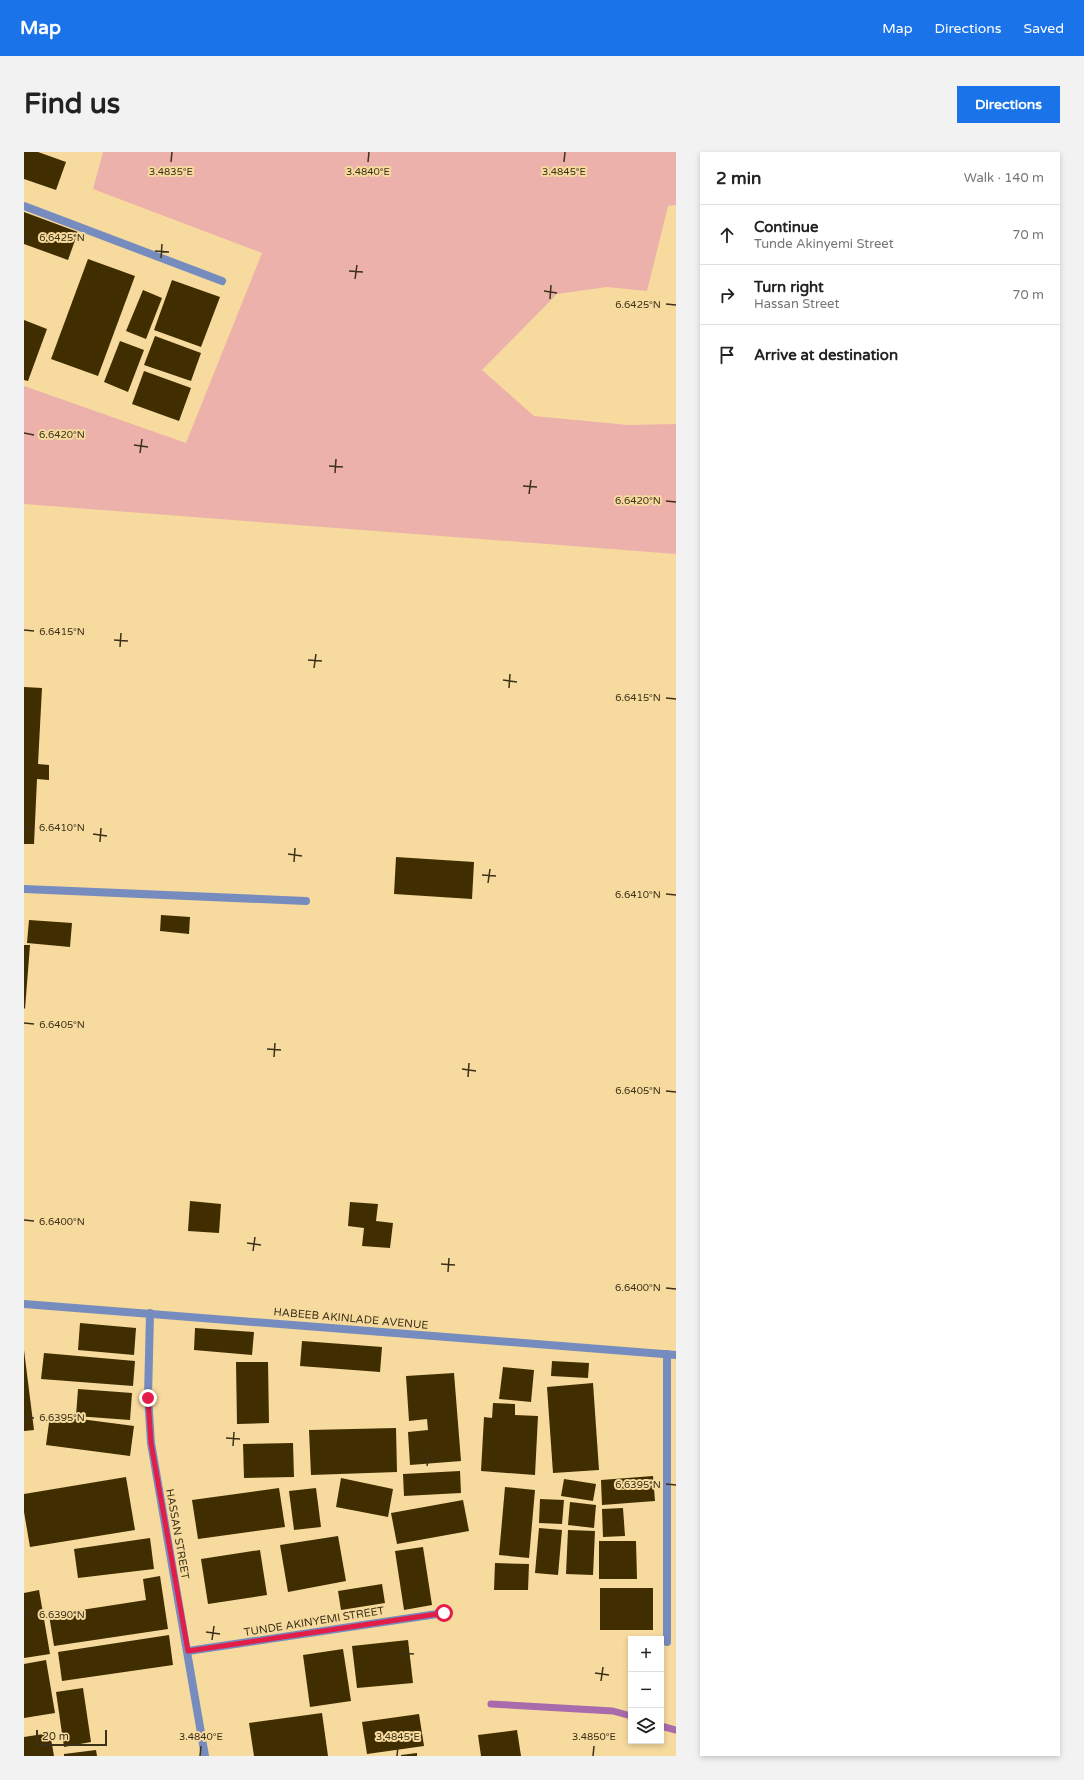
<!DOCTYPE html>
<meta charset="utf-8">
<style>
:root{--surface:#fff;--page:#f2f2f2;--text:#222;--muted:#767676;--line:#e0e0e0;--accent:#1a73e8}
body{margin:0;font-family:"Varela Round",sans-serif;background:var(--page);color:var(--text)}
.controls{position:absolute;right:12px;bottom:12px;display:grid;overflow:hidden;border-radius:0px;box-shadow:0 2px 6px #0003}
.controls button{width:36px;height:36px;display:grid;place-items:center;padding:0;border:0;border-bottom:1px solid var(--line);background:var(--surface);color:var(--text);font:20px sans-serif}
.scale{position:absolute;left:12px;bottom:10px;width:71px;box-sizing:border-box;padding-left:4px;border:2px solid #3b3018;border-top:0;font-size:11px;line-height:14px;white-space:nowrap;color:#3b3018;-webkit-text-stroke:3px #f6da9e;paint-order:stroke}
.stop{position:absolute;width:12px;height:12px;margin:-9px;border:3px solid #e11d48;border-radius:50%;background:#fff}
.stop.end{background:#e11d48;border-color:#fff;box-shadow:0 1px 4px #0008}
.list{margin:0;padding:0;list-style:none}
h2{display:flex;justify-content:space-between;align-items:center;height:52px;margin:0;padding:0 16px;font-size:17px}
h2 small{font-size:13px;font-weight:400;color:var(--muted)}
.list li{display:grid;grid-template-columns:26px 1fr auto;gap:12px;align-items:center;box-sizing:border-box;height:60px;padding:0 16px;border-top:1px solid var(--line)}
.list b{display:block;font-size:15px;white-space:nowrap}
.list p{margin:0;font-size:13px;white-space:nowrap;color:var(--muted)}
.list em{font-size:13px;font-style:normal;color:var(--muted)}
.icon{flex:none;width:22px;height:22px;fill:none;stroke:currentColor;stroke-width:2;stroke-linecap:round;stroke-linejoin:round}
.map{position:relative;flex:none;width:652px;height:1604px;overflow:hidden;border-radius:0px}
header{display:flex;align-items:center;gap:24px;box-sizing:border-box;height:56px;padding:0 20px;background:var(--accent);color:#fff}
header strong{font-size:19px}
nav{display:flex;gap:22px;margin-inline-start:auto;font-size:14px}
.intro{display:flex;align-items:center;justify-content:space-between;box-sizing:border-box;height:96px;padding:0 24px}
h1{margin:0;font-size:28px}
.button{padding:10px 18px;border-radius:0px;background:var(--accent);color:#fff;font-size:14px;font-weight:700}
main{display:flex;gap:24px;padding:0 24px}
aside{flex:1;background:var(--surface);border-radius:0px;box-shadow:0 2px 6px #0003}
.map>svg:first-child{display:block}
</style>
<header>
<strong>Map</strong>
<nav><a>Map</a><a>Directions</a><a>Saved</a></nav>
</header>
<div class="intro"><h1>Find us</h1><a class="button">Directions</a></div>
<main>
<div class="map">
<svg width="652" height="1604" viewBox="0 0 652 1604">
<rect width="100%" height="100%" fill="#f6da9e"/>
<path fill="#edb1ab" d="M79,0H652V53L644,54L623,139L583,135L533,142L458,218L510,264L604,273L652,272V402L0,352V234L162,291L238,101L69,37Z"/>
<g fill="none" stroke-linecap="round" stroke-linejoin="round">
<g stroke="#a86bab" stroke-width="7">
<path d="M467,1552L589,1559L607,1564"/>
<path d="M637,1574L652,1578"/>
</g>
</g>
<g fill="#402e00">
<path d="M0,0H14L42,10L32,38L0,27Z"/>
<path d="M0,60L54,80L44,108L0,92Z"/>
<path d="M64,107L111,124L74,224L27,207Z"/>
<path d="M148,128L196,145L177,195L130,178Z"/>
<path d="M119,138L138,146L122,187L102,179Z"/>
<path d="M0,168L23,177L4,229L0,228Z"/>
<path d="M131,184L177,201L167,229L120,213Z"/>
<path d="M96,189L120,198L104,240L80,230Z"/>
<path d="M120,219L167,236L155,269L108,252Z"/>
<path d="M0,535L18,536L14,612L25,613V628L13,627L10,692H0Z"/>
<path d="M372,705L450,710L448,747L370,742Z"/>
<path d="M137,763L166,765L165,782L136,779Z"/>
<path d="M5,768L48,771L46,795L3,791Z"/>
<path d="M0,793H6L1,857L0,856Z"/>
<path d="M166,1049L197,1052L195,1081L164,1079Z"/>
<path d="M326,1050L354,1052L352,1069L369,1071L366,1096L338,1094L340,1076L324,1074Z"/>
<path d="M56,1171L112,1176L110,1203L54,1198Z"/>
<path d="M171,1176L230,1180L228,1203L170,1198Z"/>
<path d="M278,1189L358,1195L356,1220L276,1214Z"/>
<path d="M0,1198L10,1278L0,1279Z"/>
<path d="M20,1201L111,1209L109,1234L17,1227Z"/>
<path d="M528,1209L565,1211L564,1226L527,1224Z"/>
<path d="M212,1210H244L245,1271L213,1272Z"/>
<path d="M479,1215L510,1218L507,1250L475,1247Z"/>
<path d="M430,1221L437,1309L386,1313L384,1280L404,1278L403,1267L385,1269L382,1224Z"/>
<path d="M569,1231L575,1318L529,1321L523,1235Z"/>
<path d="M54,1237L108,1241L106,1268L52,1264Z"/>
<path d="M469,1251L491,1252V1263L514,1264L511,1323L457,1319L460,1265L468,1266Z"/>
<path d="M26,1263L110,1274L106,1304L22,1293Z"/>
<path d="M372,1276L373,1320L287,1323L285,1278Z"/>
<path d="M269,1291L270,1325L220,1326L219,1292Z"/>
<path d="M436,1319L437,1341L380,1344L379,1322Z"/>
<path d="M629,1324L631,1349L578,1353L577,1328Z"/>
<path d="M102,1325L111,1378L6,1395L0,1360V1342Z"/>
<path d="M317,1326L369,1337L364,1365L312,1355Z"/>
<path d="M540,1327L572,1332L569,1349L537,1344Z"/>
<path d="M481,1335L511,1338L505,1406L475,1403Z"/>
<path d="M255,1336L261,1375L174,1387L168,1348Z"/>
<path d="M292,1336L297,1375L270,1378L265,1339Z"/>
<path d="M516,1347L540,1348L538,1372L515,1371Z"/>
<path d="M439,1348L445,1379L373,1392L367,1361Z"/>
<path d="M546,1350L572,1353L570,1376L544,1373Z"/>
<path d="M599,1356L601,1384L579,1385L578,1357Z"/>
<path d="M515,1376L538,1378L534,1423L511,1421Z"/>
<path d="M544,1378L571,1379L569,1423L542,1422Z"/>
<path d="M314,1384L322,1429L264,1440L256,1393Z"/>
<path d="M126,1386L130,1417L54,1426L50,1397Z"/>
<path d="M575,1389H612L613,1427H575Z"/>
<path d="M399,1395L408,1453L380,1458L371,1399Z"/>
<path d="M236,1398L243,1443L184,1452L177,1407Z"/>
<path d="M471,1411L505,1412L504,1438H470Z"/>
<path d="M136,1424L144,1477L30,1494L25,1463L122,1448L119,1427Z"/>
<path d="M358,1432L361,1451L317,1458L314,1439Z"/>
<rect x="576" y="1436" width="53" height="42"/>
<path d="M15,1438L26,1502L0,1506V1441Z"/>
<path d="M145,1483L149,1513L38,1529L34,1500Z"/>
<path d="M384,1488L389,1531L333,1536L328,1494Z"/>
<path d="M319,1497L327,1549L286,1555L279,1503Z"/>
<path d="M22,1508L31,1561L0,1566V1512Z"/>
<path d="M59,1536L67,1590L40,1595L32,1540Z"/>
<path d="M298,1561L304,1604H230L225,1571Z"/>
<path d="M395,1562L400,1594L343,1602L338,1570Z"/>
<path d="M493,1578L497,1604H457L454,1583Z"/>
<path d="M26,1581L30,1604H0V1585Z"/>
<path d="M72,1598L73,1604H40V1602Z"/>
<path d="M393,1601V1604H377V1603Z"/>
</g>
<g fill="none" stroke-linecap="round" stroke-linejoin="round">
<path stroke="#768cbe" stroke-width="8" d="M0,737L282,749"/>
<g stroke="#768cbe" stroke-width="8">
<path d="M0,54L198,129"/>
<path d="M0,1152L652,1203"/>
<path d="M126,1161L124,1245L127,1291L181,1604"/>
<path d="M643,1202V1490"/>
<path d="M164,1499L420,1461"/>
</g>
</g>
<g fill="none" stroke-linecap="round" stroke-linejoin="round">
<path stroke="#e11d48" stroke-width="5" d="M124,1246L127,1291L164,1499L420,1461"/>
</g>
<path fill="none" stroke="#3b3018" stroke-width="1.5" d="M147,10L148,0M344,10L345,0M540,10L541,0M0,85L10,86M131,99L145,100M137,106L138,92M325,119L339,120M331,127L333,113M520,139L533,141M526,147L527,133M642,152L652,153M0,281L10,283M110,293L124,295M116,301L118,287M305,314L319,315M311,321L312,307M499,334L513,335M505,342L507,328M642,349L652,350M0,478L10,479M90,488L104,489M96,495L97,481M284,508L298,509M290,516L292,502M479,528L493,530M485,536L486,522M642,546L652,547M0,675L10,676M69,682L83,684M76,690L77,676M264,702L278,704M270,710L271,696M458,723L472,724M464,731L466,717M642,742L652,743M0,871L10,872M243,897L257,898M250,905L251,891M438,917L452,919M444,925L445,911M642,939L652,940M0,1068L10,1069M223,1091L237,1093M229,1099L231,1085M417,1112L431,1113M424,1120L425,1106M642,1136L652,1137M0,1265L10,1266M202,1286L216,1287M209,1294L210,1280M397,1306L411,1308M403,1314L405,1300M642,1332L652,1333M0,1461L10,1462M182,1480L196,1482M188,1488L190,1474M376,1501L390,1502M383,1509L384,1495M571,1521L585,1523M577,1529L579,1515M176,1604L177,1594M373,1604L374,1594M569,1604L570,1594"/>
<g text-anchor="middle" stroke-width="4" stroke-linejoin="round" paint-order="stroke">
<g font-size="11" fill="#3b3018" stroke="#f6da9e">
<text transform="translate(327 1166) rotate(5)" y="4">HABEEB AKINLADE AVENUE</text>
<text transform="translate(154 1382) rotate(80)" y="4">HASSAN STREET</text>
<text transform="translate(290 1469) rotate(-9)" y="4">TUNDE AKINYEMI STREET</text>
</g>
</g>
<g font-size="10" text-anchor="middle" fill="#3b3018" stroke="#f6da9e" stroke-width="4" stroke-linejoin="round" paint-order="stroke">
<text x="147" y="23">3.4835°E</text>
<text x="344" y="23">3.4840°E</text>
<text x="540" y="23">3.4845°E</text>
<text x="38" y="89">6.6425°N</text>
<text x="614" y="156">6.6425°N</text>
<text x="38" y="286">6.6420°N</text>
<text x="614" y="352">6.6420°N</text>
<text x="38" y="483">6.6415°N</text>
<text x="614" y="549">6.6415°N</text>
<text x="38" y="679">6.6410°N</text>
<text x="614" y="746">6.6410°N</text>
<text x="38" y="876">6.6405°N</text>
<text x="614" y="942">6.6405°N</text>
<text x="38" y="1073">6.6400°N</text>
<text x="614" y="1139">6.6400°N</text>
<text x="38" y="1269">6.6395°N</text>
<text x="614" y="1336">6.6395°N</text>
<text x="38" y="1466">6.6390°N</text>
<text x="177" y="1588">3.4840°E</text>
<text x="374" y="1588">3.4845°E</text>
<text x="570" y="1588">3.4850°E</text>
</g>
</svg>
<div class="controls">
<button>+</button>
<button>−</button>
<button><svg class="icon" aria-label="layers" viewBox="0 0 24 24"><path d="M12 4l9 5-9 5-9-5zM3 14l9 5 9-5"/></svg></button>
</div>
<div class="scale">20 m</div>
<div class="stop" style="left:420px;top:1461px"></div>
<div class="stop end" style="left:124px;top:1246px"></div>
</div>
<aside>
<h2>2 min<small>Walk · 140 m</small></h2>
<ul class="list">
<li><svg class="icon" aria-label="ahead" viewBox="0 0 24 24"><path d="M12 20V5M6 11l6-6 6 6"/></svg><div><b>Continue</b><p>Tunde Akinyemi Street</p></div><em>70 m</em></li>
<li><svg class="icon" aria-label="right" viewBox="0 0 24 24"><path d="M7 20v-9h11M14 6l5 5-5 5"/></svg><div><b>Turn right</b><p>Hassan Street</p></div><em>70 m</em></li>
<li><svg class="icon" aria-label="arrive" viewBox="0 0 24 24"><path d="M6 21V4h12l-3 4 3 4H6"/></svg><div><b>Arrive at destination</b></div></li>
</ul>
</aside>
</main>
